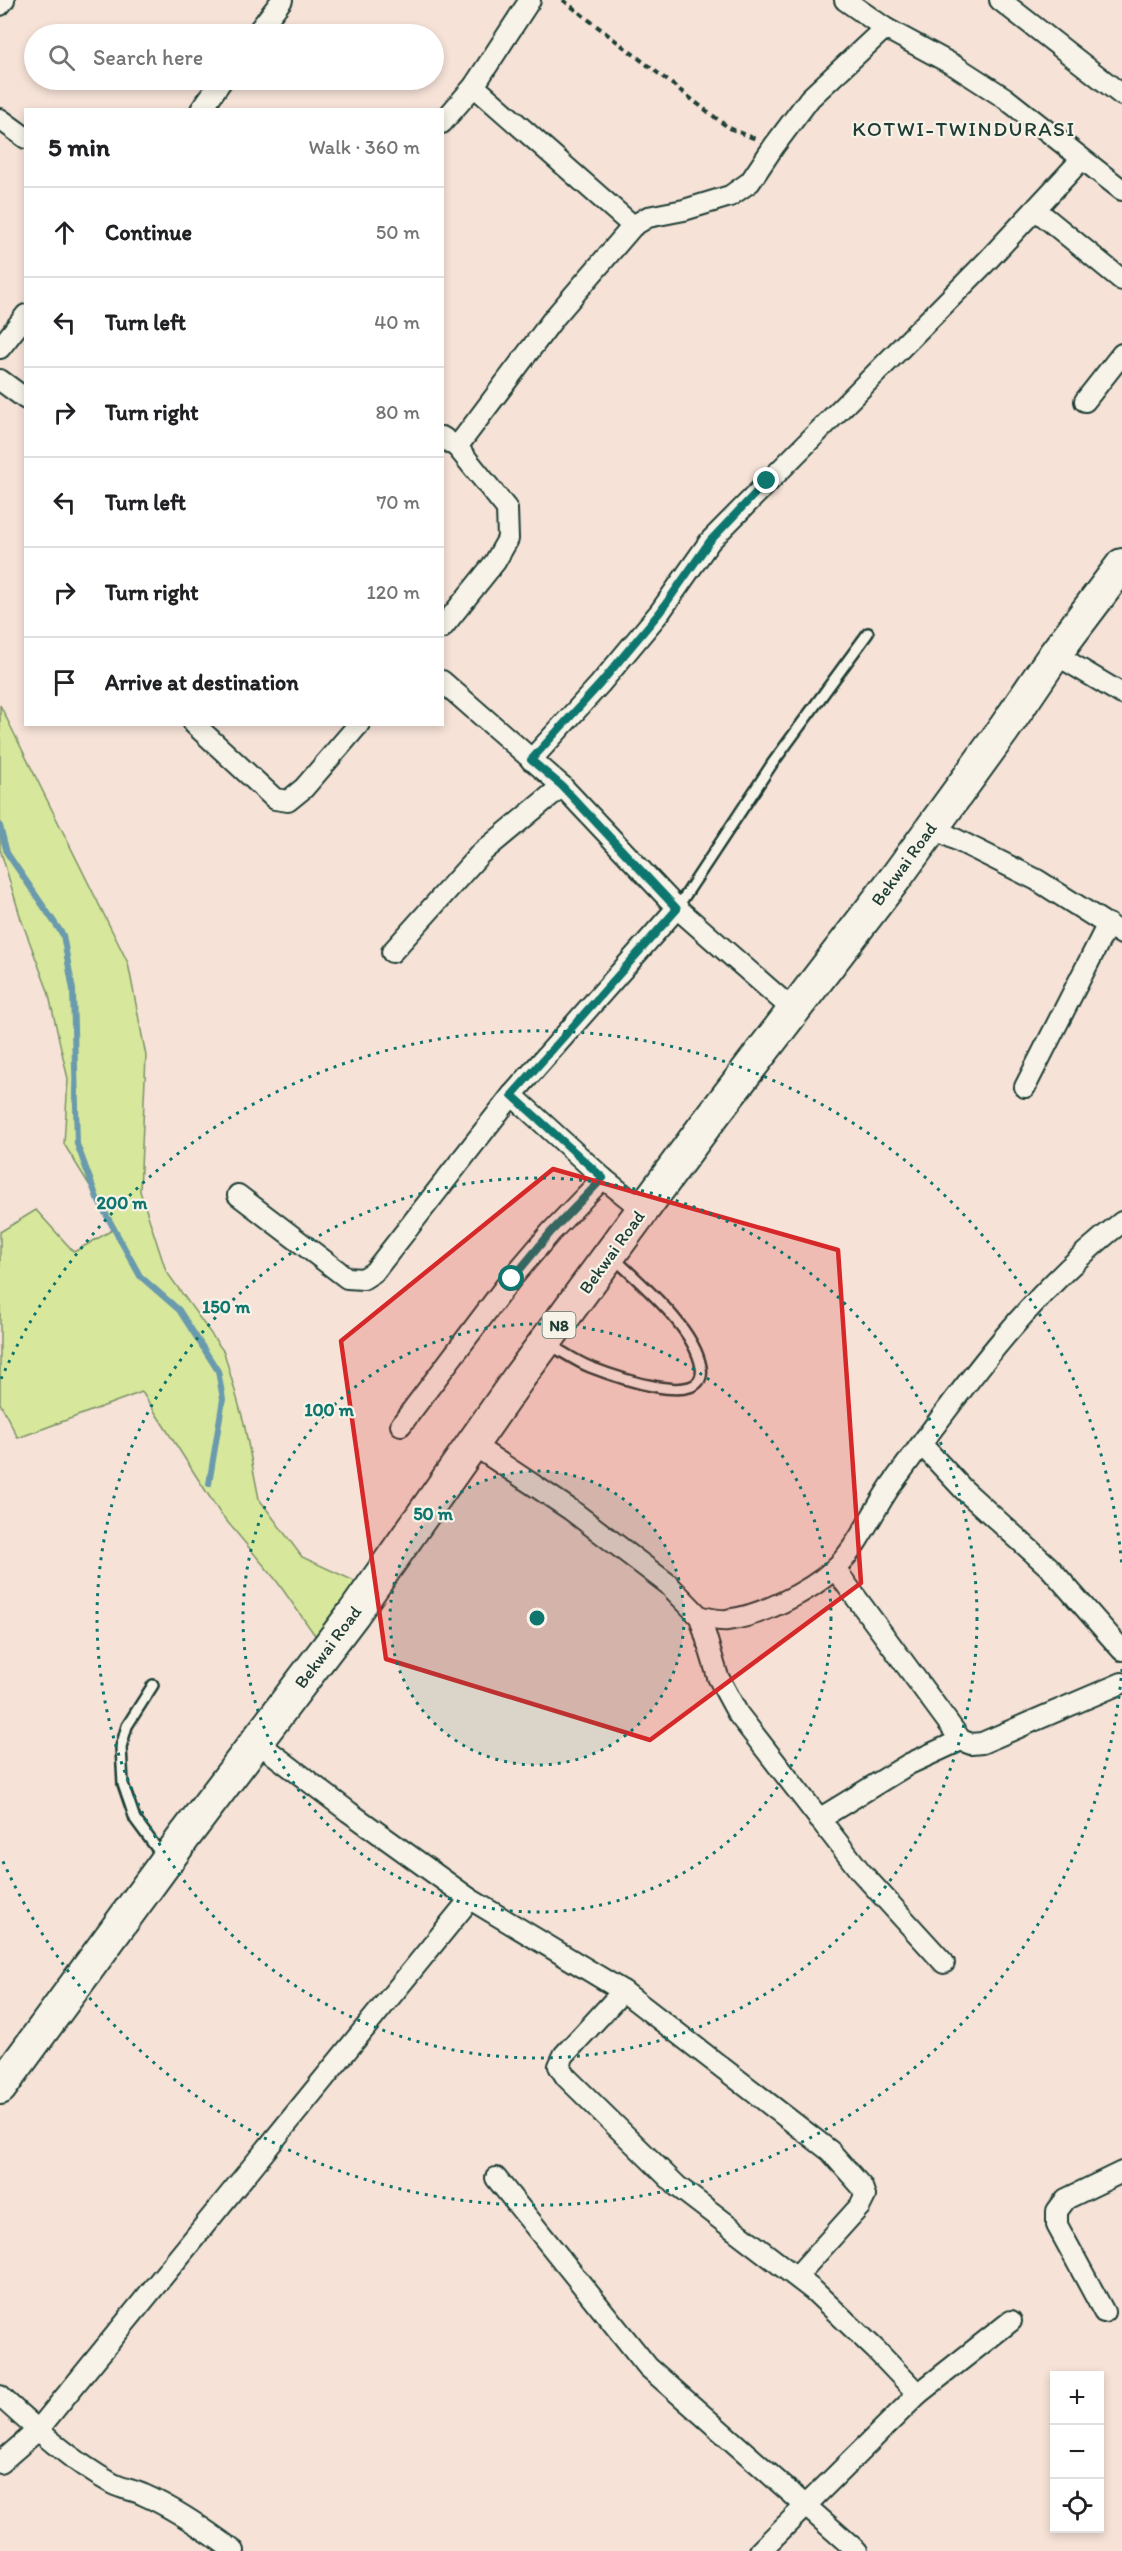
<!DOCTYPE html>
<meta charset="utf-8">
<style>
:root{--surface:#fff;--page:#f2f2f2;--text:#202124;--muted:#757577;--line:#e0e0e0}
body{margin:0;font-family:Itim,sans-serif;background:var(--page);color:var(--text)}
.controls{position:absolute;right:18px;bottom:18px;display:grid;overflow:hidden;border-radius:0px;box-shadow:0 3px 9px #0003}
.controls button{width:54px;height:54px;display:grid;place-items:center;padding:0;border:0;border-bottom:2px solid var(--line);background:var(--surface);color:var(--text);font:30px sans-serif}
.stop{position:absolute;width:18px;height:18px;margin:-14px;border:4px solid #0f766e;border-radius:50%;background:#fff}
.stop.end{background:#0f766e;border-color:#fff;box-shadow:0 2px 6px #0008}
.list{margin:0;padding:0;list-style:none}
h2{display:flex;justify-content:space-between;align-items:center;height:78px;margin:0;padding:0 24px;font-size:26px}
h2 small{font-size:20px;font-weight:400;color:var(--muted)}
.list li{display:grid;grid-template-columns:39px 1fr auto;gap:18px;align-items:center;box-sizing:border-box;height:90px;padding:0 24px;border-top:2px solid var(--line)}
.list b{display:block;font-size:22px;white-space:nowrap}
.list em{font-size:20px;font-style:normal;color:var(--muted)}
.icon{flex:none;width:33px;height:33px;fill:none;stroke:currentColor;stroke-width:2;stroke-linecap:round;stroke-linejoin:round}
.map{position:relative;flex:none;width:1122px;height:2551px;overflow:hidden}
.search{position:absolute;background:var(--surface);box-shadow:0 3px 9px #0003;left:24px;top:24px;width:420px;height:66px;display:flex;align-items:center;gap:15px;box-sizing:border-box;padding:0 21px;border-radius:33px;color:var(--muted);font-size:22px}
.panel{position:absolute;background:var(--surface);box-shadow:0 3px 9px #0003;left:24px;top:108px;width:420px;height:618px;border-radius:0px}
.map>svg:first-child{display:block}
</style>
<div class="map">
<svg width="1122" height="2551" viewBox="0 0 1122 2551">
<rect width="100%" height="100%" fill="#f6e2d7"/>
<filter id="ink" filterUnits="userSpaceOnUse"><feTurbulence type="fractalNoise" baseFrequency=".0167" numOctaves="2"/><feDisplacementMap in="SourceGraphic" scale="12" xChannelSelector="R" yChannelSelector="G"/><feConvolveMatrix kernelMatrix="1 2 1 2 8 2 1 2 1" color-interpolation-filters="sRGB"/></filter>
<g filter="url(#ink)">
<path fill="#d7e79b" stroke="#7b9268" stroke-width="1.5" d="M0,705L128,963L146,1056L140,1191L166,1271L224,1352L244,1423L259,1499L302,1557L361,1584L319,1641L276,1580L220,1513L142,1392L18,1438L0,1403V1232L36,1210L74,1252L116,1228L64,1144L68,1079L48,991L21,919L0,849Z"/>
<g fill="none" stroke-linecap="round" stroke-linejoin="round">
<path stroke="#6a9aad" stroke-width="6" d="M0,826L7,853L63,935L73,990L77,1144L97,1198L140,1276L179,1310L218,1371L223,1399L209,1484"/>
<defs>
<g id="service">
<path d="M677,908L772,764L868,633"/>
<path d="M550,1345C563,1352 577,1362 590,1367C608,1374 709,1412 701,1367C694,1327 641,1284 613,1257"/>
<path d="M153,1685L127,1726L121,1747L123,1784L135,1819L163,1857"/>
</g>
<g id="minor">
<path d="M845,0L885,28L957,67L1005,98L1122,190"/>
<path d="M1000,0L1122,95"/>
<path d="M0,5L4,0"/>
<path d="M256,34L282,0"/>
<path d="M474,86L633,226"/>
<path d="M201,110L222,80"/>
<path d="M0,119L26,138"/>
<path d="M442,123L474,86L530,0"/>
<path d="M1035,209L1122,280"/>
<path d="M0,348L26,315"/>
<path d="M0,380L26,399"/>
<path d="M1085,401L1122,354"/>
<path d="M442,437L457,447L507,509L508,539L495,562L442,628"/>
<path d="M457,447L554,318L633,226L648,217L684,210L730,196L750,182L774,146L810,98L885,28"/>
<path d="M1055,654L1122,694"/>
<path d="M442,681L562,786L677,908L793,1010"/>
<path d="M194,724L275,799L288,801L304,788L359,724"/>
<path d="M531,760L600,684L660,612L710,541L987,261L1081,160"/>
<path d="M931,827L1037,880L1122,934"/>
<path d="M392,952L480,854L562,786"/>
<path d="M1025,1087L1108,924"/>
<path d="M512,1095L603,1178L643,1210"/>
<path d="M238,1195L347,1278L363,1279L374,1272L512,1095L677,908"/>
<path d="M401,1425L511,1279L551,1232L603,1178"/>
<path d="M472,1444L571,1510L668,1584L700,1617L718,1677L738,1714L860,1871L944,1963"/>
<path d="M922,1445L964,1490L1050,1568L1122,1650"/>
<path d="M835,1569L961,1740L971,1744L982,1743L1122,1683"/>
<path d="M700,1617C709,1618 719,1621 727,1620C760,1616 809,1592 833,1570C856,1551 874,1509 892,1484C960,1391 1030,1292 1122,1222"/>
<path d="M256,1741L349,1812L470,1899L623,1991L830,2151L862,2187L865,2196L860,2206L797,2276"/>
<path d="M819,1819L909,1764L961,1740"/>
<path d="M623,1991L564,2055L559,2066L566,2077L677,2186L813,2290L876,2350L918,2394"/>
<path d="M496,2178L648,2367L857,2551"/>
<path d="M1104,2312L1057,2225V2211L1066,2199L1122,2172"/>
<path d="M0,2396C35,2428 71,2461 113,2484C123,2489 134,2490 144,2495C176,2509 206,2530 234,2551"/>
<path d="M0,2463L38,2430L470,1899"/>
<path d="M760,2551L918,2394L1011,2321"/>
</g>
<path id="trunk" d="M0,2088L184,1837L354,1613L520,1376L704,1127L897,876L1004,729L1055,654L1122,565"/>
</defs>
<use href="#service" stroke="#1f3d34" stroke-width="14"/>
<use href="#minor" stroke="#1f3d34" stroke-width="24"/>
<use href="#trunk" stroke="#1f3d34" stroke-width="36"/>
<path stroke="#1f3d34" stroke-width="4" stroke-dasharray="6 4.5" stroke-linecap="butt" d="M563,0L729,128L756,139"/>
<use href="#service" stroke="#f7f3e8" stroke-width="9"/>
<use href="#minor" stroke="#f7f3e8" stroke-width="20"/>
<use href="#trunk" stroke="#f7f3e8" stroke-width="32"/>
</g>
</g>
<g fill="none" stroke-linecap="round" stroke-linejoin="round" filter="url(#ink)">
<path stroke="#0f766e" stroke-width="8" d="M512,1279L551,1232L603,1178L512,1095L677,909L562,786L531,760L600,684L660,612L710,541L767,481"/>
</g>
<path fill="#d62828" fill-opacity="0.2" stroke="#d62828" stroke-width="4.5" stroke-linejoin="round" d="M553,1169L838,1250L861,1583L650,1740L386,1659L341,1341Z"/>
<circle cx="537" cy="1618" r="147" fill="#0f766e" fill-opacity=".12"/>
<g fill="none" stroke="#0f766e" stroke-width="3" stroke-dasharray="3 6">
<circle cx="537" cy="1618" r="147"/>
<circle cx="537" cy="1618" r="294"/>
<circle cx="537" cy="1618" r="440"/>
<path d="M1122 1669A587 587 0 0 1 1 1857M1 1379A587 587 0 0 1 1122 1567"/>
</g>
<g text-anchor="middle" stroke-width="4.5" stroke-linejoin="round" paint-order="stroke">
<rect fill="#f7f3e8" stroke="#60746a" stroke-width="1.5" x="542.5" y="1312" width="33" height="26" rx="4.5"/>
<g font-size="16" font-weight="bold" fill="#1f3d34">
<text x="559" y="1331">N8</text>
</g>
<g font-size="18" fill="#1f3d34" stroke="#f7f3e8">
<text transform="translate(904 864) rotate(-54)" y="6">Bekwai Road</text>
<text transform="translate(612 1252) rotate(-54)" y="6">Bekwai Road</text>
<text transform="translate(328 1647) rotate(-53)" y="6">Bekwai Road</text>
</g>
<g font-size="21" letter-spacing="1.5" fill="#1f3d34" stroke="#f7f3e8">
<text x="964" y="136">KOTWI-TWINDURASI</text>
</g>
</g>
<circle cx="537" cy="1618" r="9" fill="#0f766e" stroke="#f7f3e8" stroke-width="3"/>
<g font-size="18" text-anchor="middle" font-weight="bold" fill="#0f766e" stroke="#f7f3e8" stroke-width="4.5" stroke-linejoin="round" paint-order="stroke">
<text x="122" y="1209">200 m</text>
<text x="226" y="1313">150 m</text>
<text x="329" y="1416">100 m</text>
<text x="433" y="1520">50 m</text>
</g>
</svg>
<div class="controls">
<button>+</button>
<button>−</button>
<button><svg class="icon" aria-label="locate" viewBox="0 0 24 24"><circle cx="12" cy="12" r="6"/><path d="M12 2v4M12 18v4M2 12h4M18 12h4"/></svg></button>
</div>
<div class="stop" style="left:512px;top:1279px"></div>
<div class="stop end" style="left:767px;top:481px"></div>
<div class="search"><svg class="icon" aria-label="search" viewBox="0 0 24 24"><circle cx="10" cy="10" r="6"/><path d="M15 15l6 6"/></svg>Search here</div>
<section class="panel">
<h2>5 min<small>Walk · 360 m</small></h2>
<ul class="list">
<li><svg class="icon" aria-label="ahead" viewBox="0 0 24 24"><path d="M12 20V5M6 11l6-6 6 6"/></svg><div><b>Continue</b></div><em>50 m</em></li>
<li><svg class="icon" aria-label="left" viewBox="0 0 24 24"><path d="M17 20v-9H6M10 6l-5 5 5 5"/></svg><div><b>Turn left</b></div><em>40 m</em></li>
<li><svg class="icon" aria-label="right" viewBox="0 0 24 24"><path d="M7 20v-9h11M14 6l5 5-5 5"/></svg><div><b>Turn right</b></div><em>80 m</em></li>
<li><svg class="icon" aria-label="left" viewBox="0 0 24 24"><path d="M17 20v-9H6M10 6l-5 5 5 5"/></svg><div><b>Turn left</b></div><em>70 m</em></li>
<li><svg class="icon" aria-label="right" viewBox="0 0 24 24"><path d="M7 20v-9h11M14 6l5 5-5 5"/></svg><div><b>Turn right</b></div><em>120 m</em></li>
<li><svg class="icon" aria-label="arrive" viewBox="0 0 24 24"><path d="M6 21V4h12l-3 4 3 4H6"/></svg><div><b>Arrive at destination</b></div></li>
</ul>
</section>
</div>
